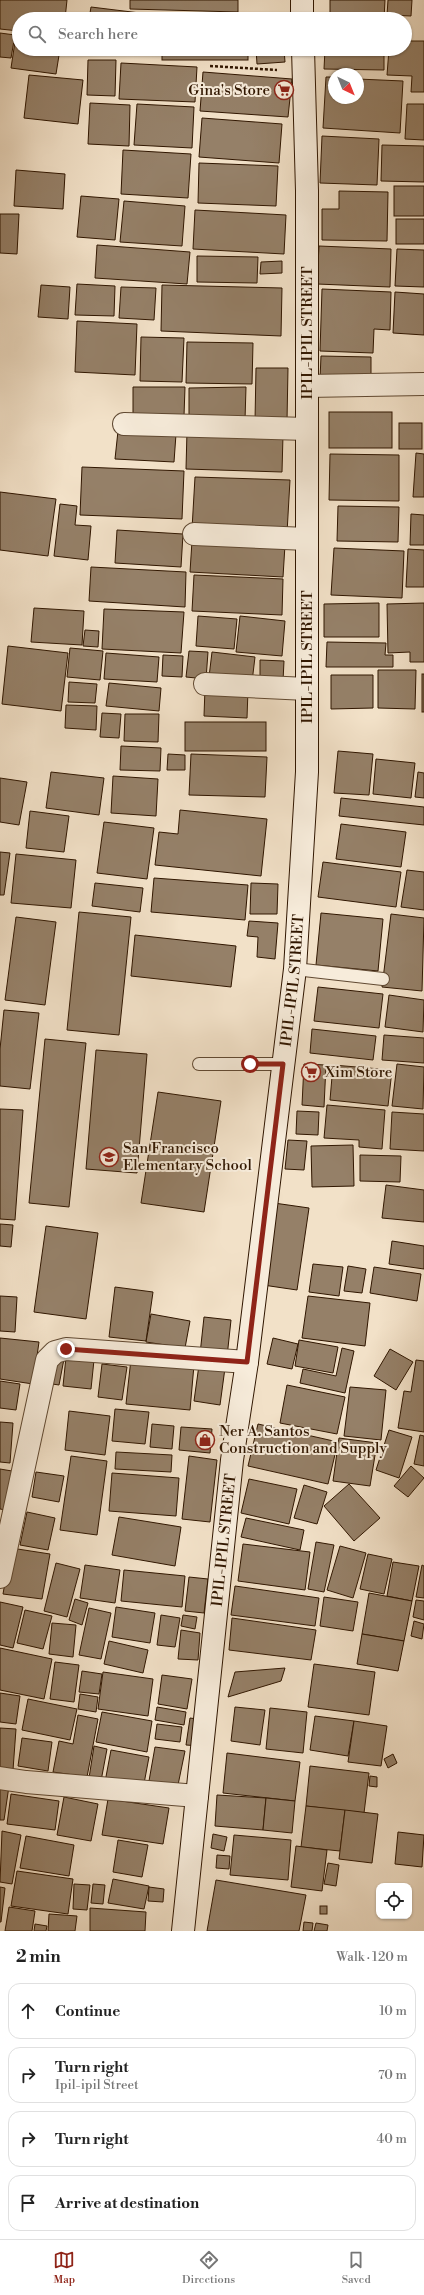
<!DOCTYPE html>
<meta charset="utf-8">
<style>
:root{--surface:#fff;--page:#f6f6f6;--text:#222;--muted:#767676;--line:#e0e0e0;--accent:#8f2418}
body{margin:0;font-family:"Libre Bodoni",serif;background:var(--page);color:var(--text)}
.controls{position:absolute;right:12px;bottom:12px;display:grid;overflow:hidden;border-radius:8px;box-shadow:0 1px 3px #0004}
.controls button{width:36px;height:36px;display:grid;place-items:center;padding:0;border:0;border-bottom:1px solid var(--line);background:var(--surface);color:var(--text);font:20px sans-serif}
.compass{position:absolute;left:328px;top:68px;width:36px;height:36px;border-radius:50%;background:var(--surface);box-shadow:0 1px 3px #0004;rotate:137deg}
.stop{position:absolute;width:12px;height:12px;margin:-9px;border:3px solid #8f2418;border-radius:50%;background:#fff}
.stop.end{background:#8f2418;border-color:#fff;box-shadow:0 1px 4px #0008}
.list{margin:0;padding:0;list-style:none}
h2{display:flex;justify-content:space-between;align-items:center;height:52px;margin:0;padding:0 16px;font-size:17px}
h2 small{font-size:13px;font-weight:400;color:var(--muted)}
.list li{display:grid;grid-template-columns:26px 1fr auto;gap:12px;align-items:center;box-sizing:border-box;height:56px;margin:0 8px 8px;padding:0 8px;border:1px solid var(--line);border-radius:12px}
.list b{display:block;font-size:15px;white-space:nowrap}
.list p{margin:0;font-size:13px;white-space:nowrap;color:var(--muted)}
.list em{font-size:13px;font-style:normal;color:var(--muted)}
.icon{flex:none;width:22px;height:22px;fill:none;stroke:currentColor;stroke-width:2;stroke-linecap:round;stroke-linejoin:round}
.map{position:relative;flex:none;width:424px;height:1931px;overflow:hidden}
.search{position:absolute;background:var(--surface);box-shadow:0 1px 3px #0004;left:12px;right:12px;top:12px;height:44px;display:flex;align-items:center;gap:10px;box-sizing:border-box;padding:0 14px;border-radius:22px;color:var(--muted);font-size:15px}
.sheet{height:308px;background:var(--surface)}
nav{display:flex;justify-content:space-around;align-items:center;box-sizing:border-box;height:56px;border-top:1px solid var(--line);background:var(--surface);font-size:11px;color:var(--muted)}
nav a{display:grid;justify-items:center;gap:2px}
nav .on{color:var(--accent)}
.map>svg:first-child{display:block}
</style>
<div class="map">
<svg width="424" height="1931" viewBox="0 0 424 1931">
<rect width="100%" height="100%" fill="#f2e1c8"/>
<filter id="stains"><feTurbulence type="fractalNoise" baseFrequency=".005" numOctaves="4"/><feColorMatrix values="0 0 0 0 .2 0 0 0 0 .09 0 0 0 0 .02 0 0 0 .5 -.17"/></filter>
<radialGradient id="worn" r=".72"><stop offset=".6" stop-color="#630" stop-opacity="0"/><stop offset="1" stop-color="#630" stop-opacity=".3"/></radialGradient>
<g fill="#958068" stroke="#301600">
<path d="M0,0H67L65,19H19V31L0,29Z"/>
<path d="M130,0H238V12L130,9Z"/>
<path d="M330,0H385L384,19H330Z"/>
<path d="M388,0H412L411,16L387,15Z"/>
<path d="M91,7L140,13L139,19H89Z"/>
<rect x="162" y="16" width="86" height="3"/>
<path d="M0,33L15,35L11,58L0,57Z"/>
<path d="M16,35H19V49H60L56,74L11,68Z"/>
<path d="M405,41H424V92H411L412,76L387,75L389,49H405Z"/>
<rect x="162" y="49" width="86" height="11"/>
<path d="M256,49H284L285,62L257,64Z"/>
<path d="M325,49H384V70L324,69Z"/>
<path d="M88,60H116L115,96L87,95Z"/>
<path d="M121,63L197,67L195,102L119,99Z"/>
<path d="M203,72L292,79L288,117L200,111Z"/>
<path d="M29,75L83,80L78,124L24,118Z"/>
<path d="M326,77H334V98H358V79L403,81L400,133L323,128Z"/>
<path d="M90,103L130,105L129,146L88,144Z"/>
<path d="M137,104L194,107L192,148L134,145Z"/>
<path d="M407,104H424V140L405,139Z"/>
<path d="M202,118L282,124L279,163L199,157Z"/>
<path d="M322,136L379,139L377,185L320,183Z"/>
<path d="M382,145L424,146V182L381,181Z"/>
<path d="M123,150L191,154L188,198L121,194Z"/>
<path d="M199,163L278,166L276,206L198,203Z"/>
<path d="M16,170L65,174L63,209L14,206Z"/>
<rect x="394" y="186" width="30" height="30"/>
<path d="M339,191L388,192L387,241L322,240V209H339Z"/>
<path d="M81,196L119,199L115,240L77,237Z"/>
<path d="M124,201L185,206L182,246L120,242Z"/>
<path d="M195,210L286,215L284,254L193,249Z"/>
<path d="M0,214H19L17,254L0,253Z"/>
<rect x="396" y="219" width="28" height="25"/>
<path d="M97,245L190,252L187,284L95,278Z"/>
<path d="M319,246L391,249L390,287L317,284Z"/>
<path d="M397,249L424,250V287L395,286Z"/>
<path d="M197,256L258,257L257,283L197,282Z"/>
<path d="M282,261V273L260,274L261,262Z"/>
<path d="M77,284L115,286L114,316L75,315Z"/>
<path d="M41,285L70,287L68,319L38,317Z"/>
<path d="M162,285L282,288L281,336L161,331Z"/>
<path d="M121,287L156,288L154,320L119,318Z"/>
<path d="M322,289L391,292L390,330L374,329L373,353L320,351Z"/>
<path d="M395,292L424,294V335L393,333Z"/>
<path d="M77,321L137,324L135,375L75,372Z"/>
<path d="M141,337L184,338L182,382L140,381Z"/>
<path d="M187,342L253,343L252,384L186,383Z"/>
<path d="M321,356L371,357V379H320Z"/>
<path d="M256,368H288L287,421H255Z"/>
<path d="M133,387H185L184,416H133Z"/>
<path d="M246,387L245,420H189V388Z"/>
<rect x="329" y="412" width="63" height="36"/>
<rect x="399" y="423" width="23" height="26"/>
<path d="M118,431L176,434L174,462L115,459Z"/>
<path d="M187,431L283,435L282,472L186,469Z"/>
<path d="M416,453L424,454V497H413Z"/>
<path d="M330,454L399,455V501L329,500Z"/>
<path d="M82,467L184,471L182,519L80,515Z"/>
<path d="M195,477L290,480L287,533L192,529Z"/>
<path d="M0,492L56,499L48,556L0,550Z"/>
<path d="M60,504L77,506L75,525L91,526L88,560L54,556Z"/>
<path d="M338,506L399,507L398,542L337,541Z"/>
<path d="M411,514L424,515V545H410Z"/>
<path d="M117,530L183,534L181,567L115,563Z"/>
<path d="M192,541L285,545L283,577L190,572Z"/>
<path d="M334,548L404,551L402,598L331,595Z"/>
<path d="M408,549L424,550V587H406Z"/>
<path d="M91,567L186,572L185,607L89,601Z"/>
<path d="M194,575L283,579L282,615L192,611Z"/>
<path d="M379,603V637H324V604Z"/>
<path d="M424,603V662H410V652L388,653L387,604Z"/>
<path d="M34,608L84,611L82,645L31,642Z"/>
<path d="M104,609L184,612L181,653L102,649Z"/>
<path d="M198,616L237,619L234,649L196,646Z"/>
<path d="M240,616L285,621L282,656L236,652Z"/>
<path d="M85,630L99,631L98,647L83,646Z"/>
<path d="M327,642L386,643L385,655H393V667H326Z"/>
<path d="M8,646L68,653L61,711L2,704Z"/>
<path d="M70,648L103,651L100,680L67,677Z"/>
<path d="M189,651L208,652L206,679L186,677Z"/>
<path d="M212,652L255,657L252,682L209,677Z"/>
<path d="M106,653L159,657L157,682L104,679Z"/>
<path d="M163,655L183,656L182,677L162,676Z"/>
<path d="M260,660L284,661L283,681L260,680Z"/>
<path d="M378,670H416L415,709L378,708Z"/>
<rect x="422" y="674" width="2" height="38"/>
<path d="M331,675H373V708L331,709Z"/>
<path d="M69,682L97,684L95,703L68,702Z"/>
<path d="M109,683L161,688L159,711L106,706Z"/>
<path d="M205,688L248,690L247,718L204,716Z"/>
<path d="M66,705L97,706L96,730L65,728Z"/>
<path d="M102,713L121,714L119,738L100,737Z"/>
<path d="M125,714H159L158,742L124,741Z"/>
<rect x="185" y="722" width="81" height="29"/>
<path d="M121,746L161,748L160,771L120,770Z"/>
<path d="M338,751L373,754L369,795L334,793Z"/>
<path d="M168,754L185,755V770H167Z"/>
<path d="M191,754L267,757L265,797L189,795Z"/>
<path d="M376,759L415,763L411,798L373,794Z"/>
<path d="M51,772L104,778L99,815L46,808Z"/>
<path d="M418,772L424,773V798L415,797Z"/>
<path d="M113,776L158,779L156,816L111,813Z"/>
<path d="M0,778L27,782L19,825L0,822Z"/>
<path d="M341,798L424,807V825L339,816Z"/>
<path d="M180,810L267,819L261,876L155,865L159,832L178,834Z"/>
<path d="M30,811L69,816L64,852L26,848Z"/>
<path d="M104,822L154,828L147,879L97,873Z"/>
<path d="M341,824L406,832L401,867L336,859Z"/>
<path d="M0,852L10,853L4,895H0Z"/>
<path d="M16,854L76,860L71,908L11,903Z"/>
<path d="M323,862L401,872L396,907L318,897Z"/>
<path d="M407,870L424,872V910L401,907Z"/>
<path d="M154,878L248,885L245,920L151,912Z"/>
<path d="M95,883L143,888L140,912L92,906Z"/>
<path d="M251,883L278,884L277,914H250Z"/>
<path d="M79,912L131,917L119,1035L67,1030Z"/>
<path d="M321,913L383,919L378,971L316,965Z"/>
<path d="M391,914L424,918L422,991L382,987Z"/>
<path d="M16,917L56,922L45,1005L5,1000Z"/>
<path d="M249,921L278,923L275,959L257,957L258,937L247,936Z"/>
<path d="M135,935L236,946L231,987L131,976Z"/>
<path d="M318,987L383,994L379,1028L314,1021Z"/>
<path d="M389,995L424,1000L423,1032L385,1027Z"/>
<path d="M4,1010L39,1013L30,1089L0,1086V1049Z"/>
<path d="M312,1029L376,1036L373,1060L310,1053Z"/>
<path d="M384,1035L424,1038V1063L382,1060Z"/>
<path d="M45,1039L86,1043L69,1207L29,1203Z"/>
<path d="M96,1050L147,1054L137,1173L86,1169Z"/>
<path d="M304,1064L326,1065L324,1107L302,1105Z"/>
<path d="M397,1064L424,1067L423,1109L392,1106Z"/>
<path d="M333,1065L392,1070L388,1106L330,1100Z"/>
<path d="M158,1092L221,1101L204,1212L141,1203Z"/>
<path d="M327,1105L385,1110L382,1149L359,1147V1140L324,1138Z"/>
<path d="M0,1109L23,1110L15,1220L0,1219Z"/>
<path d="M297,1111L319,1112L318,1135L296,1134Z"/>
<path d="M392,1112L424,1114V1151L390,1149Z"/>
<path d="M288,1140L307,1141L304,1170L285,1169Z"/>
<path d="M353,1145L354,1186L312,1187L311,1146Z"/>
<path d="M360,1155L401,1156L400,1182L360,1181Z"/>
<path d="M386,1185L424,1190V1222L382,1218Z"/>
<path d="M274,1203L309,1208L297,1290L263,1285Z"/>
<path d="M0,1224L13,1225L11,1247L0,1246Z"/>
<path d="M46,1226L98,1233L86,1319L34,1312Z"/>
<path d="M392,1241L424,1246V1269L389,1264Z"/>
<path d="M313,1264L343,1267L339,1296L309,1292Z"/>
<path d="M348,1266L366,1269L362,1293L344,1291Z"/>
<path d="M374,1267L421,1274L417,1301L370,1293Z"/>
<path d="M115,1287L153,1292L146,1341L109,1337Z"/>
<path d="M0,1296L17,1297L15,1332L0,1331Z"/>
<path d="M308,1296L370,1303L365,1346L302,1338Z"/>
<path d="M151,1314L190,1321L185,1348L146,1342Z"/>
<path d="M204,1317L231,1320L227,1357L200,1354Z"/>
<path d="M0,1338L39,1342L33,1384L0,1379Z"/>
<path d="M273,1338L298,1344L292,1369L267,1364Z"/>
<path d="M299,1340L338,1347L333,1373L295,1366Z"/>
<path d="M342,1348L354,1351L345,1393L300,1383L303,1369L336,1376Z"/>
<path d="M390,1349L413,1362L396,1390L374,1376Z"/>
<path d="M51,1357L64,1359L59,1385L46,1383Z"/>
<path d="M66,1357L94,1360L91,1389L63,1386Z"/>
<path d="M131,1359L194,1365L190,1410L126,1404Z"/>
<path d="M416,1360L424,1361V1432L398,1428L404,1391L411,1392Z"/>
<path d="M102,1364L127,1367L122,1400L98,1397Z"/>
<path d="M199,1365L225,1368L220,1405L194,1401Z"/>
<path d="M0,1381L20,1384L16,1410L0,1408Z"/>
<path d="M287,1385L345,1397L337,1434L280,1423Z"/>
<path d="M350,1387L386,1390L381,1440L344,1436Z"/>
<path d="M115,1409L149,1412L145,1444L112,1441Z"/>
<path d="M69,1411L110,1416L105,1455L65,1450Z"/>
<path d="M0,1422L13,1423L10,1463L0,1462Z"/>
<path d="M152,1424L174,1426L172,1449L150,1447Z"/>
<path d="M258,1424L338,1442L328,1484L248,1466Z"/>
<path d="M181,1427L212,1429L210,1453L179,1450Z"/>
<path d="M389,1430L412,1437L399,1478L376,1470Z"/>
<path d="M420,1435L424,1436V1466L414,1464Z"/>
<path d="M339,1438L377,1443L370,1486L333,1481Z"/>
<path d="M116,1452L172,1455L171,1472L115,1469Z"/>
<path d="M71,1456L107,1461L97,1535L60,1530Z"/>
<path d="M189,1456L217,1460L210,1522L182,1519Z"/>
<path d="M411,1466L424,1478L408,1497L394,1486Z"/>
<path d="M0,1469L18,1472L12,1511L0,1509Z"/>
<path d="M36,1472L64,1476L59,1502L32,1497Z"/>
<path d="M112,1473L179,1478L176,1516L109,1511Z"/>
<path d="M249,1479L297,1489L289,1524L241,1513Z"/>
<path d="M349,1484L380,1518L354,1541L324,1506Z"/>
<path d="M304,1485L327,1492L317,1524L294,1518Z"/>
<path d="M27,1512L55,1518L48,1550L20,1545Z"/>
<path d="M119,1517L181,1527L175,1566L112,1555Z"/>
<path d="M246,1518L304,1530L300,1550L241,1537Z"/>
<path d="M316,1542L334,1545L324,1592L308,1589Z"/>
<path d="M243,1544L310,1552L305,1590L238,1581Z"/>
<path d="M340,1546L366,1553L353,1598L327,1590Z"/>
<path d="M11,1548L50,1554L42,1599L3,1594Z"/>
<path d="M368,1554L392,1559L384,1594L360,1589Z"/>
<path d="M393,1562L419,1566L412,1601L387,1596Z"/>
<path d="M56,1563L80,1569L67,1617L44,1611Z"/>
<path d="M85,1565L120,1570L115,1603L80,1598Z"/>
<path d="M422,1565L424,1566V1598L416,1597Z"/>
<path d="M124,1570L185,1576L182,1607L121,1601Z"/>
<path d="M189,1577L208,1579L204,1613L185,1611Z"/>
<path d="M235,1586L319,1598L315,1626L231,1615Z"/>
<path d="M369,1593L412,1601L404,1641L362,1634Z"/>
<path d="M324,1597L358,1602L353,1631L320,1626Z"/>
<path d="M75,1599L88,1603L82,1625L69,1620Z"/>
<path d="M416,1600L424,1601V1620L413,1617Z"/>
<path d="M0,1602L23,1607L13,1648L0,1645Z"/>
<path d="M116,1607L155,1613L150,1643L112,1637Z"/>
<path d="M89,1608L111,1613L101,1659L79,1655Z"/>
<path d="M25,1610L52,1616L43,1649L17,1643Z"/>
<path d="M161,1615L180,1618L175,1647L157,1645Z"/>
<path d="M183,1615L197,1617L195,1629L181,1626Z"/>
<path d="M232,1618L316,1630L311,1660L229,1650Z"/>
<path d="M414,1621L424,1624L422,1639L411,1636Z"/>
<path d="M52,1623L76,1625L73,1657L49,1654Z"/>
<path d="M181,1630L200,1633L198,1660L178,1659Z"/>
<path d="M362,1634L404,1641L398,1671L357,1664Z"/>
<path d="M109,1641L148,1650L143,1673L104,1664Z"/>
<path d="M0,1648L52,1659L44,1699L0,1690Z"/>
<path d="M55,1662L79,1665L74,1702L50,1699Z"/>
<path d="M314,1664L375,1672L369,1715L308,1707Z"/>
<path d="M285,1668L281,1681L228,1697L235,1672Z"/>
<path d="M82,1671L102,1674L99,1694L79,1692Z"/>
<path d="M103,1672L153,1679L148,1716L98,1709Z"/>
<path d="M162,1675L192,1679L187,1709L158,1704Z"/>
<path d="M0,1693L20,1696L16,1724L0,1722Z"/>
<path d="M80,1694L98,1697L96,1712L78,1709Z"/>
<path d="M28,1699L77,1709L70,1740L22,1730Z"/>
<path d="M157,1707L186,1712L184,1725L155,1720Z"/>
<path d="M235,1707L265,1710L260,1745L231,1741Z"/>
<path d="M270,1708L307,1712L303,1753L266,1749Z"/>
<path d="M102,1712L152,1721L147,1752L96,1742Z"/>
<path d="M78,1715L98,1719L87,1777L53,1772L59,1741L73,1744Z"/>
<path d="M315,1716L354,1721L348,1756L310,1750Z"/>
<path d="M190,1718L204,1720L201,1746L186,1745Z"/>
<path d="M354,1721L387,1726L381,1766L348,1762Z"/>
<path d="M157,1724L182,1727L180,1742L155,1739Z"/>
<path d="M0,1728L16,1729L13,1770L0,1769Z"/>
<path d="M22,1738L52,1742L48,1771L18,1766Z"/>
<path d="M94,1746L107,1749L101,1781L89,1778Z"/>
<path d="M155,1747L185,1751L178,1785L149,1781Z"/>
<path d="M111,1750L149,1757L143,1789L105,1782Z"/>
<path d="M227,1753L300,1762L295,1801L223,1793Z"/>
<path d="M393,1754L397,1763L388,1768L384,1759Z"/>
<path d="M310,1766L369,1773L364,1813L306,1806Z"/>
<path d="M370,1776L377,1777V1787L369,1786Z"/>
<path d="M0,1785L9,1786L4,1820H0Z"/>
<path d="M11,1794L59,1801L55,1830L7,1824Z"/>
<path d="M217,1795L266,1798L263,1830L215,1826Z"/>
<path d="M64,1797L98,1804L91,1841L57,1835Z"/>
<path d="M266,1798L295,1801L292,1833L263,1830Z"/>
<path d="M108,1799L169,1808L163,1844L102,1835Z"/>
<path d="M306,1806L345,1810L340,1851L301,1847Z"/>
<path d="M345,1810L378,1814L372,1863L339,1859Z"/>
<path d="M2,1831L21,1835L12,1884L0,1882Z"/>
<path d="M398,1832L424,1835L422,1867L395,1864Z"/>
<path d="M213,1834L227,1837L224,1851L211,1848Z"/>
<path d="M234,1835L291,1840L288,1880L230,1875Z"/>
<path d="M26,1836L74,1845L69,1876L20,1868Z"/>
<path d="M118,1840L148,1845L142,1877L113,1872Z"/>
<path d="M296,1846L327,1850L322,1891L291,1887Z"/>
<path d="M217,1855L230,1856L229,1869L216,1868Z"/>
<path d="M328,1863L339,1865L336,1886L324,1884Z"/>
<path d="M17,1871L73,1879L68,1914L11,1906Z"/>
<path d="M113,1879L149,1886L144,1909L108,1903Z"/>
<path d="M216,1880L306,1895L299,1931H207Z"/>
<path d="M74,1884L90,1885L87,1910L73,1909Z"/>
<path d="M93,1884L105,1885L103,1904L91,1903Z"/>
<path d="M0,1887L5,1888L1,1922H0Z"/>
<path d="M149,1887L164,1889L163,1902L148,1901Z"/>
<rect x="320" y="1906" width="7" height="8"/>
<path d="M9,1907L35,1911L32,1931H5Z"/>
<path d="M90,1908L146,1912L145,1931H90Z"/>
<path d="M49,1914L77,1916L75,1931H48Z"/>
<path d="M304,1922L313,1923L312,1931H303Z"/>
<path d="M316,1923L328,1925L327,1931H314Z"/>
<path d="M35,1924L47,1926L46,1931H34Z"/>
</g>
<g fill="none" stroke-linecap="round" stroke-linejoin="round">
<defs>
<g id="lane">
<path d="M295,969L383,979"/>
<path d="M199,1064H283"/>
</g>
<g id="street">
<path d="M307,386L424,384"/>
<path d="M124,424L307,429"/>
<path d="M194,534L307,539"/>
<path d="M205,684L307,689"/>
<path d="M0,1577L47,1360L55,1352L66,1349L247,1362"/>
<path d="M0,1778L26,1782L197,1796"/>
</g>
<g id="secondary">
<path d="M302,0V19"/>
<path id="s1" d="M183,1931L232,1460L247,1362L295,969L307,772V191L303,49"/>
</g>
</defs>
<use href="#lane" stroke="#604932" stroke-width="14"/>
<use href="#street" stroke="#604932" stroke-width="24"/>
<use href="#secondary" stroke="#301600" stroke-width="24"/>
<path stroke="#301600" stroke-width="2.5" stroke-dasharray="3 2" stroke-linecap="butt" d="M210,66L277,70"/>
<use href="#lane" stroke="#f7ecdb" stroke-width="12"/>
<use href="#street" stroke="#f7ecdb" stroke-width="22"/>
<use href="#secondary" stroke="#f7ecdb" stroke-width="22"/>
</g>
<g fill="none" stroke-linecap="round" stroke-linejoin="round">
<path stroke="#8f2418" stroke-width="5" d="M66,1349L247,1362L283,1064H250"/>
</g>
<defs>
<symbol id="supermarket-ring" viewBox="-11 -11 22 22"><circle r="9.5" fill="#f7ecdb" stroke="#8f2418" stroke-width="1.5"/><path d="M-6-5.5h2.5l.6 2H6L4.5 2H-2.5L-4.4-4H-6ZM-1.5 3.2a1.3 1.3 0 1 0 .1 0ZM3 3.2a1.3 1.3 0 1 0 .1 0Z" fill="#8f2418"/></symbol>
<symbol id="school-ring" viewBox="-11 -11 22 22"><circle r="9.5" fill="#f7ecdb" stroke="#8f2418" stroke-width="1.5"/><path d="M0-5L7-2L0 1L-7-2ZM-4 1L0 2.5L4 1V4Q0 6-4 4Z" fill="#8f2418"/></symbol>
<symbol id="shop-ring" viewBox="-11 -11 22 22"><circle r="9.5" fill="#f7ecdb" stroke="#8f2418" stroke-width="1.5"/><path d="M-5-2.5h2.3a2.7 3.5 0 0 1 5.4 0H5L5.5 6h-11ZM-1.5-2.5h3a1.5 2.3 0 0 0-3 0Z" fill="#8f2418"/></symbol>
</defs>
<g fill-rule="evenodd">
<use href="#supermarket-ring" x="273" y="79" width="22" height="22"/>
<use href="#supermarket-ring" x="300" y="1061" width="22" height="22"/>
<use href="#school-ring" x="98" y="1146" width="22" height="22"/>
<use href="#shop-ring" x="194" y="1429" width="22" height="22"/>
</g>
<g text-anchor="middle" stroke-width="4" stroke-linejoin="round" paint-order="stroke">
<g font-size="15" fill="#301600" stroke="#f7ecdb" text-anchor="start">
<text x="270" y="95" text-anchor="end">Gina's Store</text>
<text x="325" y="1077">Xim Store</text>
<text x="123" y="1153">San Francisco<tspan x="123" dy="17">Elementary School</tspan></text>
<text x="219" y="1436">Ner A. Santos<tspan x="219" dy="17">Construction and Supply</tspan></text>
</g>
<g font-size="15" fill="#301600" stroke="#f7ecdb">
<text transform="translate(307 333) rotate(-90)" y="5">IPIL-IPIL STREET</text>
<text transform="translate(307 657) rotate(-90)" y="5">IPIL-IPIL STREET</text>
<text dy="5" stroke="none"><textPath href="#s1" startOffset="957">IPIL-IPIL STREET</textPath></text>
<text dy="5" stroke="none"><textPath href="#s1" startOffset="393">IPIL-IPIL STREET</textPath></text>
</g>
</g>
<rect width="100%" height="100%" filter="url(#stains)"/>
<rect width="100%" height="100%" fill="url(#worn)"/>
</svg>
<div class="controls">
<button><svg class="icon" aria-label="locate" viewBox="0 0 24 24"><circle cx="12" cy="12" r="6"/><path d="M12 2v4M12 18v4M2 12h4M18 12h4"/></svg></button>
</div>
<svg class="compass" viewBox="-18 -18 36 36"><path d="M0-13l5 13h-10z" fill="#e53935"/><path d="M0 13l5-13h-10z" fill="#767676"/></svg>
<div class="stop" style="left:250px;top:1064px"></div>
<div class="stop end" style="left:66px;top:1349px"></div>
<div class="search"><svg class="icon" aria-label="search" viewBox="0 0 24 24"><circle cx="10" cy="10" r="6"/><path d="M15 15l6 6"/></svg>Search here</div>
</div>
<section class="sheet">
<h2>2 min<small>Walk · 120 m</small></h2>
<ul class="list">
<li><svg class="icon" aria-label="ahead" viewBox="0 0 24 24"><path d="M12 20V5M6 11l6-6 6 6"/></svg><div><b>Continue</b></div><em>10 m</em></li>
<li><svg class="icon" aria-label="right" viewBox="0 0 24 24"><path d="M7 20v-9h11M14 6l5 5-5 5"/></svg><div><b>Turn right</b><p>Ipil-ipil Street</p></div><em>70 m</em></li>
<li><svg class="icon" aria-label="right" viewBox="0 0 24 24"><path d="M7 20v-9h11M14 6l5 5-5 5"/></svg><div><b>Turn right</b></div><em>40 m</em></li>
<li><svg class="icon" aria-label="arrive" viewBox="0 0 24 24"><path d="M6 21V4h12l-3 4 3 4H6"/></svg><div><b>Arrive at destination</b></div></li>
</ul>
</section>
<nav>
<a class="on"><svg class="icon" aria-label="map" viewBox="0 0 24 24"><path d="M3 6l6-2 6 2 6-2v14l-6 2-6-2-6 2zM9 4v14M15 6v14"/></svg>Map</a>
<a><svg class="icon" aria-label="directions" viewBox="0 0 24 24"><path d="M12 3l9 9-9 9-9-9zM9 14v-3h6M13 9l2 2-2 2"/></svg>Directions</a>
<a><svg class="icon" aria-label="saved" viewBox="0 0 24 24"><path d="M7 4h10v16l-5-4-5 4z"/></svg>Saved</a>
</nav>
